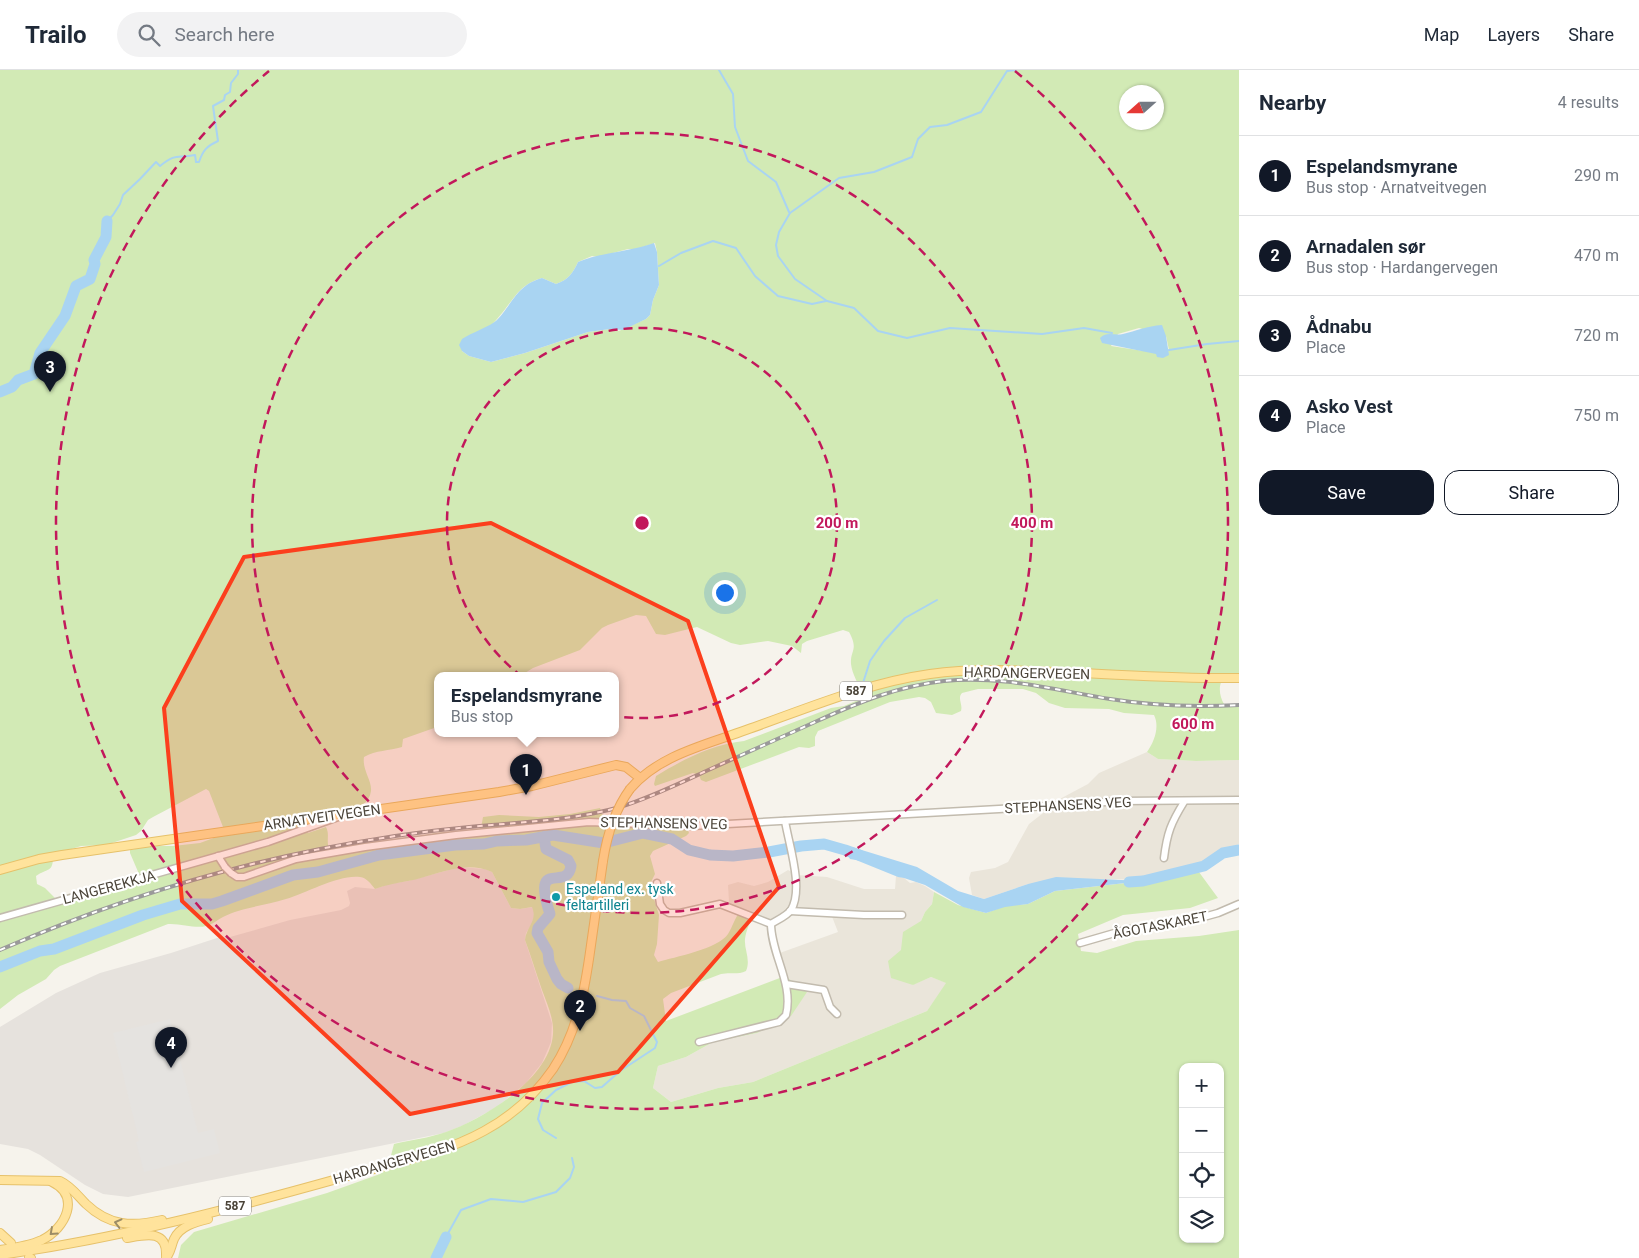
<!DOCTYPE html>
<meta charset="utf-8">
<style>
:root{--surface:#fff;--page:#f2f2f3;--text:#1f2937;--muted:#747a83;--line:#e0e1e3;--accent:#111827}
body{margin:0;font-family:Roboto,sans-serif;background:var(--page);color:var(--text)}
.controls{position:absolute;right:15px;bottom:15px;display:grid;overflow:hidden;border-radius:10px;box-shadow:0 1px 4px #0004}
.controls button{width:45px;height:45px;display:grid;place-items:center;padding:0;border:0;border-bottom:1px solid var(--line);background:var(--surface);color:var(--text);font:25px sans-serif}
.compass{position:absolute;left:1119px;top:15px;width:45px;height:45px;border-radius:50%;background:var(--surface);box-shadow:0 1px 4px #0004;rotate:249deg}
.you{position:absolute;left:724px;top:522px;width:18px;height:18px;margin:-12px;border:4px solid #fff;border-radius:50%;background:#1a73e8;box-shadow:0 0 0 8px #1a73e833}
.badge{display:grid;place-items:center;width:32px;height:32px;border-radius:50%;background:var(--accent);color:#fff;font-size:16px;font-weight:700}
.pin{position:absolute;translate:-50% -41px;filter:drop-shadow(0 1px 2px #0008)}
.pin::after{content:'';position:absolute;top:26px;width:18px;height:15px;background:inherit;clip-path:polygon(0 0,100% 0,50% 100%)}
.popup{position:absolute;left:434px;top:602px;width:185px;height:65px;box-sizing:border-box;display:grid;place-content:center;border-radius:10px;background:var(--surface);filter:drop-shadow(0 1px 4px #0005);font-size:16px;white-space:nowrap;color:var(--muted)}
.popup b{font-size:19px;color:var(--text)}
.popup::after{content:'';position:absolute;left:50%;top:100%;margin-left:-10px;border:10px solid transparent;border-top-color:var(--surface)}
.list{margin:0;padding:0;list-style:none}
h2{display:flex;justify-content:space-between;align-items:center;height:65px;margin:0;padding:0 20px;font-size:21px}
h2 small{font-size:16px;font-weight:400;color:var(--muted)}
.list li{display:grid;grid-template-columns:32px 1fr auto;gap:15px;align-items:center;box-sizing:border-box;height:80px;padding:0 20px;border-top:1px solid var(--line)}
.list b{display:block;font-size:19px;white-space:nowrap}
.list p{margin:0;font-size:16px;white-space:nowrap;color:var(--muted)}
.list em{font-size:16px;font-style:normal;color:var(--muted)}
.actions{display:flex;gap:10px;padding:15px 20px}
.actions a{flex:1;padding:11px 0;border:1px solid var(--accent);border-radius:15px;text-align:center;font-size:18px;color:var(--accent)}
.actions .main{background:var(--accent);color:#fff}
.icon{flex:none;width:28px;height:28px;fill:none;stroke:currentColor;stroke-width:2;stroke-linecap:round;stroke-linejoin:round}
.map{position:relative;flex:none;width:1239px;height:1188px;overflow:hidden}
header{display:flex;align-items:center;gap:30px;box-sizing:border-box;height:70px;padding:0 25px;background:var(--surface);border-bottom:1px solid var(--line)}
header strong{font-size:24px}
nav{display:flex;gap:28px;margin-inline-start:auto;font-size:18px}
.search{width:350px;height:45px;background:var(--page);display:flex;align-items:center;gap:12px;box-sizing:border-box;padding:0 18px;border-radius:28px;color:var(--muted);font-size:19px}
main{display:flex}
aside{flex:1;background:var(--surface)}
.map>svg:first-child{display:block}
</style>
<header>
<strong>Trailo</strong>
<div class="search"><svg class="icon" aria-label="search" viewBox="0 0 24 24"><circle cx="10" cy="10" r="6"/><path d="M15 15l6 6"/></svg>Search here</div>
<nav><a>Map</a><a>Layers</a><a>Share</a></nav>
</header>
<main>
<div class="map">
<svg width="1239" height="1188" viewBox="0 0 1239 1188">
<rect width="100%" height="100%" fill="#f6f3ec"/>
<g fill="#eae5da">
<path d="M1147,682L1158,689L1196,691L1239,690V774L1229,778L1204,796L1143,811L1118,809L1028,814L984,829L972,825L969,808L971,802L995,798L1008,792L1029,754L1047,740L1056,731L1088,714L1099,703Z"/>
<path d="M788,800L797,805L827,807L864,819H895L896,806L904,808L910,813L916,812L925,816L934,822L932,834L925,842L921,851L912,915L931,907L947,913L927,941L753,1012L718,1018L671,1032L653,1018L658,996L686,987L713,972L757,963L785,906L777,884L838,862L831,844L789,841L771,852L728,834L729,832L728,815L738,812L754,816L768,812Z"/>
</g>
<path fill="#e6e2dd" d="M460,797L485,799L492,802L511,838L520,839L533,837L535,846L533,852L526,863L525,870L552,953L551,972L542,993L526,1013L497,1037L464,1055L444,1063L128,1127L103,1124L85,1115L40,1085L28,1079L0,1074V957L56,923L100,903L171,883L217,868L230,867L290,850L341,840L349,836L350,833L347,821L355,817L375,819L389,814L408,811Z"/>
<path fill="#d2eab5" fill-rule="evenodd" d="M0,0H1239V608L1222,610C1218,618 1220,627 1224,634L1231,636L1239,634V690L1196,691L1158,689L1147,682C1154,672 1160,657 1154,645L1124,643L1109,639L1065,638L1049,633L1036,623L1023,619H978L962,623C957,628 963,634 961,641L952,645L936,643L931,632L925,628L919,627L890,632L818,661L815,667V676L809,678L799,677L706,712L701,710L699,705L693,703L655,716L654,714L656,706C682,690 713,674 744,671L831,638L844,636L863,628V625C859,615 852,604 851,594C850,580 859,580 849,562L843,560L807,571L802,574L801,583L792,576L768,571L740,575L731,573L697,557L665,565L656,564L646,546L636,545L608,555L602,558L580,580L533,598L520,606H437V657L403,669L402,677C389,681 376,680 364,687C362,700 372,710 371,721C368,746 329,740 313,745C309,746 306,749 302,751L308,763L326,757C330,765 326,770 329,779L332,780L399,771L436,763L459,761L468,764L481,758L483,747L499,745L539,747L570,744L600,738L603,746L625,750L640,748L669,752L684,749L689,763L686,766L653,781L650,786L655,804L651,812V819L659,845L657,874L654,885L658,892C674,887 718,879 728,864C733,856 734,849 741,840L753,845C750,852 746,861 745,869C744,880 751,889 746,901C738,905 730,902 721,904L671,923L663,929L666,951L785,906L807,922L791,946L757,963L713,972L686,987L658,996L653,1018L671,1032L718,1018L753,1012L927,941L946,913L931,907L913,915L891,908L888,891L901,880L903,862L921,851L925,842L932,834L934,822L958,835L986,843L1005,836L1028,834L1055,821L1143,811L1196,798L1218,828L1190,838L1123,845L1078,864L1081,881L1097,883L1136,871L1199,866L1239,860V1188H178L181,1175L194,1162L327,1123L380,1104L388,1097L394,1074C411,1070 429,1068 446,1062C483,1049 550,1009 553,964C554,948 547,934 542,920C536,903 531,886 525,870C526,857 538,851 532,837L520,839L511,838L492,802C463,789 436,806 408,811C397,813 386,815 375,819C371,814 367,808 360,807C340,804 306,823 286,829C265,836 242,837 223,847C217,850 212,855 206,856C196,859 180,853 168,854L60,896L54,900L46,909L18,925L0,939ZM1126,22H1156V52H1126ZM655,173L657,182L659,215L653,230L650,245L646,249L619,261L610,259L588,262L525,283L491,292L469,286L462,281C473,271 487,261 497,249C512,233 518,214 542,208L556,214C568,210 573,203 578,192L592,186L598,187L628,179H637ZM1139,258L1166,266L1169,280L1144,281L1111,276L1118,264ZM206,719L209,721L223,757L219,766L200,773L173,776H151L130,780V783L139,804L103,818L57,830L45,818L37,814L36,806C47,798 53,803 53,787L56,784L81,776L106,775L136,765L141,761L148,750L153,747ZM1183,997H1220V1169H1183Z"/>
<path fill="#e5e3e0" d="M170,949L198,1063L214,1059L220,1083L144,1102L136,1072L139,1071L113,963Z"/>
<g fill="#a9d4f2">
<path d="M654,173L657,182L659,215L653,230L650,245L646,249L623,260L610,259L588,262L525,283L491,292L469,286L462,281L459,275L462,269C471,263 491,256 497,250C513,233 517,215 542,208L556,214C568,210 573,203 578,192C602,182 629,182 654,173Z"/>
<path d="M1162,255L1166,266L1169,285L1163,288L1157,287L1156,284L1102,273L1100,268C1107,261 1114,266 1123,264C1136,261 1147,256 1162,255Z"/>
<path d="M852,777L917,797L958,821L984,829L1028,814L1056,807L1143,811L1055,821L1028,834L1005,837L986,843L963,837L925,815L904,808L898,807L856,790L850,789L845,780V778Z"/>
</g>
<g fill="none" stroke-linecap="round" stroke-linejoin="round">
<g stroke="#a9d4f2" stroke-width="2">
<path d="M719,0L733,24L735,57L748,91L776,112L789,142"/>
<path d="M1016,0L1007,1L981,42L947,55L930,57L918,69L912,87L874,102L839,108L790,143L779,162L776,175L778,186L795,209L827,231L854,238L878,261L907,268L950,258L1042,264L1084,258L1112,263"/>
<path d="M107,151L113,145L120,134L123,125L140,109L156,92L160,96C177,82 177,89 195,85L196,92H199C203,80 207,76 218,71L213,36L224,30L225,25L230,22L231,13L238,4V0"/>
<path d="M659,196L681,183L713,171L736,178L755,206L778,226L812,234L826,231"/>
<path d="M1169,280L1207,274L1239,271"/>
<path d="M863,613L870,591L884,571L905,548L937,530"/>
<path d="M556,1068L543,1060L538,1049L542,1033L556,1020L572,1012L584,1011L595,1018L602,1017L620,1001L655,978L657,972L644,946L630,938L626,931L612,930L597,926"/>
<path d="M446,1167L461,1140L491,1129L523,1132L556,1122L570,1108L574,1097L572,1088"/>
</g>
<g stroke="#a9d4f2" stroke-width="11">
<path d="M0,322L12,317L18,310L34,304L40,283L65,246L76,216L90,209L95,194L94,190L106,167L107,151"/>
<path d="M544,767L546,779L568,790L571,796C567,823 531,786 550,844L538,858L537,863L548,882L549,892L557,909L561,914L568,918"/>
<path d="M1129,812L1143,811L1204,796L1223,783L1239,780"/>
<path d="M0,897L40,881L54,879L143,845L180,834H212L222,831L293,805L318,802L379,785L455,775L484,774L497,771L526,770L553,765L604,773L643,763L672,769L689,780L710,785L733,786L769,782L801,776L824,774L845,780L859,785"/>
<path d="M436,1188L446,1167"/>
</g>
<defs>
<g id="minor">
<path d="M218,786L225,797"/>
<path d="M1164,788C1167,763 1171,753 1184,732"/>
<path d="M231,803L237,807H244L296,789L365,777L456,765L589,752L691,756L999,739L1121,731L1239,730"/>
<path d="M657,813L660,834L664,840L669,843H680L720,834L771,854"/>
<path d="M790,841L864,845H902"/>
<path d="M0,848L268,772L341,746"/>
<path d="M1080,873L1125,860L1200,848L1218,843L1239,834"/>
<path d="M786,914L824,920L830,937L837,944"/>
<path d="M699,972L779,952L786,945C794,914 771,884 771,854C777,850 787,846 791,840C804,819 789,775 785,751"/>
</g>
<g id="major">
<path d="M630,719C659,685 705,675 746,660C806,639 866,613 930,604C971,598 1013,600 1054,602C1116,604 1177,609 1239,608"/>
<path d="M0,800L39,789L62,785L499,722L532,716L616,695L626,697L640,708"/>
<path d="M0,1110L60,1111C71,1116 78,1126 86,1134C109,1156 132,1157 162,1150"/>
<path d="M0,1163L11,1173"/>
<path d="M127,1168C145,1165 167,1159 166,1185"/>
<path d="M0,1180C14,1178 29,1176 42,1170C66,1158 81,1126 52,1112"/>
<path d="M0,1185C115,1169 226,1140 337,1109C385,1095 441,1085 484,1061C512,1046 535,1025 553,999C578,961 585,919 591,875C595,847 599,819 603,791"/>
<path d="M29,1187L31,1188"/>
<path d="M166,1188C171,1182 171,1176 174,1169C180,1156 196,1152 208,1149"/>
</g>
</defs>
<use href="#minor" stroke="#c2bbae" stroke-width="9"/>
<use href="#major" stroke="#e6c16a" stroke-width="10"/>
<use href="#minor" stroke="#fff" stroke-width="6"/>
<use href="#major" stroke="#ffe39c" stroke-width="8"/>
<defs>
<path id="rail" d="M0,880C122,827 251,788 383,768C419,762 456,758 492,755C535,751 578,749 620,737C649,728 676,715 704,702C741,685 778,669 815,652C857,633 898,616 944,611C1001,605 1054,620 1110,629C1153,636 1196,637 1239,635"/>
</defs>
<use href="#rail" stroke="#9a9a9a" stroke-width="4"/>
<use href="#rail" stroke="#fff" stroke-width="2" stroke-dasharray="5.5" stroke-linecap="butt"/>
<defs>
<path id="minor-bridge" d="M225,797L231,803"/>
<path id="major-bridge" d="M603,791C607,765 614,741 630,719"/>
</defs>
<use href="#minor-bridge" stroke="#c2bbae" stroke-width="9" stroke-linecap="butt"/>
<use href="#major-bridge" stroke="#e6c16a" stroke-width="10" stroke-linecap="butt"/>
<use href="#minor-bridge" stroke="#fff" stroke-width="6"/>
<use href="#major-bridge" stroke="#ffe39c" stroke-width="8"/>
</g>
<defs><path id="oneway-chevron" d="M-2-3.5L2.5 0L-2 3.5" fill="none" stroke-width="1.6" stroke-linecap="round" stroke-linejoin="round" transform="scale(1.25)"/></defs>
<g stroke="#9c8c66">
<use href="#oneway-chevron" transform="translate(118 1153) rotate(-166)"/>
<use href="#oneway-chevron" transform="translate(53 1162) rotate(138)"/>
</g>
<path fill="#fc3f1d" fill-opacity="0.2" stroke="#fc3f1d" stroke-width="4" stroke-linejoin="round" d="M491,453L688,551L779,817L618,1002L410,1044L182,831L164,638L244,487Z"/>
<g fill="none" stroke="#c2185b" stroke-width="2.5" stroke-dasharray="9 6">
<circle cx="642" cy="453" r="195"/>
<circle cx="642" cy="453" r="390"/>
<path d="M1015 1A586 586 0 1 1 269 1"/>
</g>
<circle fill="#0f9aa8" stroke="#fff" stroke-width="2" cx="556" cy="827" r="5"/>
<g text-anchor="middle" stroke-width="4.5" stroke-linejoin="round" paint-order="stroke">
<g fill="#fff" stroke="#817c74" stroke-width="1">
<rect x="840" y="611.5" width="32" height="19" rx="4"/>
<rect x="219" y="1126.5" width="32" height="19" rx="4"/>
</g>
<g font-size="12" font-weight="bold" fill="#4b4439">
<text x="856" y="625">587</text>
<text x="235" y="1140">587</text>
</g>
<g font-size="14" fill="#4b4439" stroke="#fff">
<text transform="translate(1027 603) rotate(1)" y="5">HARDANGERVEGEN</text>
<text transform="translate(1068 735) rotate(-3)" y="5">STEPHANSENS VEG</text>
<text transform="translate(322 747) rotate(-8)" y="5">ARNATVEITVEGEN</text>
<text transform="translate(664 753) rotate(1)" y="5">STEPHANSENS VEG</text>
<text transform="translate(109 817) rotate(-15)" y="5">LANGEREKKJA</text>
<text transform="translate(1160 855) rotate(-11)" y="5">ÅGOTASKARET</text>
<text transform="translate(394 1092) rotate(-16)" y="5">HARDANGERVEGEN</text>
</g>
<g font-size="14" fill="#0d838f" stroke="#fff" text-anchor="start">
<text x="566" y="824">Espeland ex. tysk<tspan x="566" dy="16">feltartilleri</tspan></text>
</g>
</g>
<circle cx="642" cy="453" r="8" fill="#c2185b" stroke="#fff" stroke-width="2.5"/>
<g font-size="15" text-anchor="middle" font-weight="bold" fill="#c2185b" stroke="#fff" stroke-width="4.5" stroke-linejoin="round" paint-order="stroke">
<text x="837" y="458">200 m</text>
<text x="1032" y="458">400 m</text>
<text x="1193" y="659">600 m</text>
</g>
</svg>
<div class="controls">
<button>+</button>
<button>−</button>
<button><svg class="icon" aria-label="locate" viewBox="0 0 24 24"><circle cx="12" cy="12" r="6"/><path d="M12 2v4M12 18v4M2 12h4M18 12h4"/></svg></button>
<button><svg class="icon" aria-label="layers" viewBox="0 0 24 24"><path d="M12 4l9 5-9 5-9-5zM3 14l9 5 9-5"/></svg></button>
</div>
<svg class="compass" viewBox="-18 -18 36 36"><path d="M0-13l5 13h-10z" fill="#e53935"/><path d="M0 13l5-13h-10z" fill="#747a83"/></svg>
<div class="you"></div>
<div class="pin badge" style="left:526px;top:725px">1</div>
<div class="popup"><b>Espelandsmyrane</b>Bus stop</div>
<div class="pin badge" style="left:580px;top:961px">2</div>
<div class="pin badge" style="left:50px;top:322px">3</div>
<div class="pin badge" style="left:171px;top:998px">4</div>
</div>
<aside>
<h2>Nearby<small>4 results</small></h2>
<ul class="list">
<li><span class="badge">1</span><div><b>Espelandsmyrane</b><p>Bus stop · Arnatveitvegen</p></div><em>290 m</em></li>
<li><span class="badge">2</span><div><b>Arnadalen sør</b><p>Bus stop · Hardangervegen</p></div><em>470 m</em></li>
<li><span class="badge">3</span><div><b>Ådnabu</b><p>Place</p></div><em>720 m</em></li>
<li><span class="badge">4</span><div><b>Asko Vest</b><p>Place</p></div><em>750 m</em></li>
</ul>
<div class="actions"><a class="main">Save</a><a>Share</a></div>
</aside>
</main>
